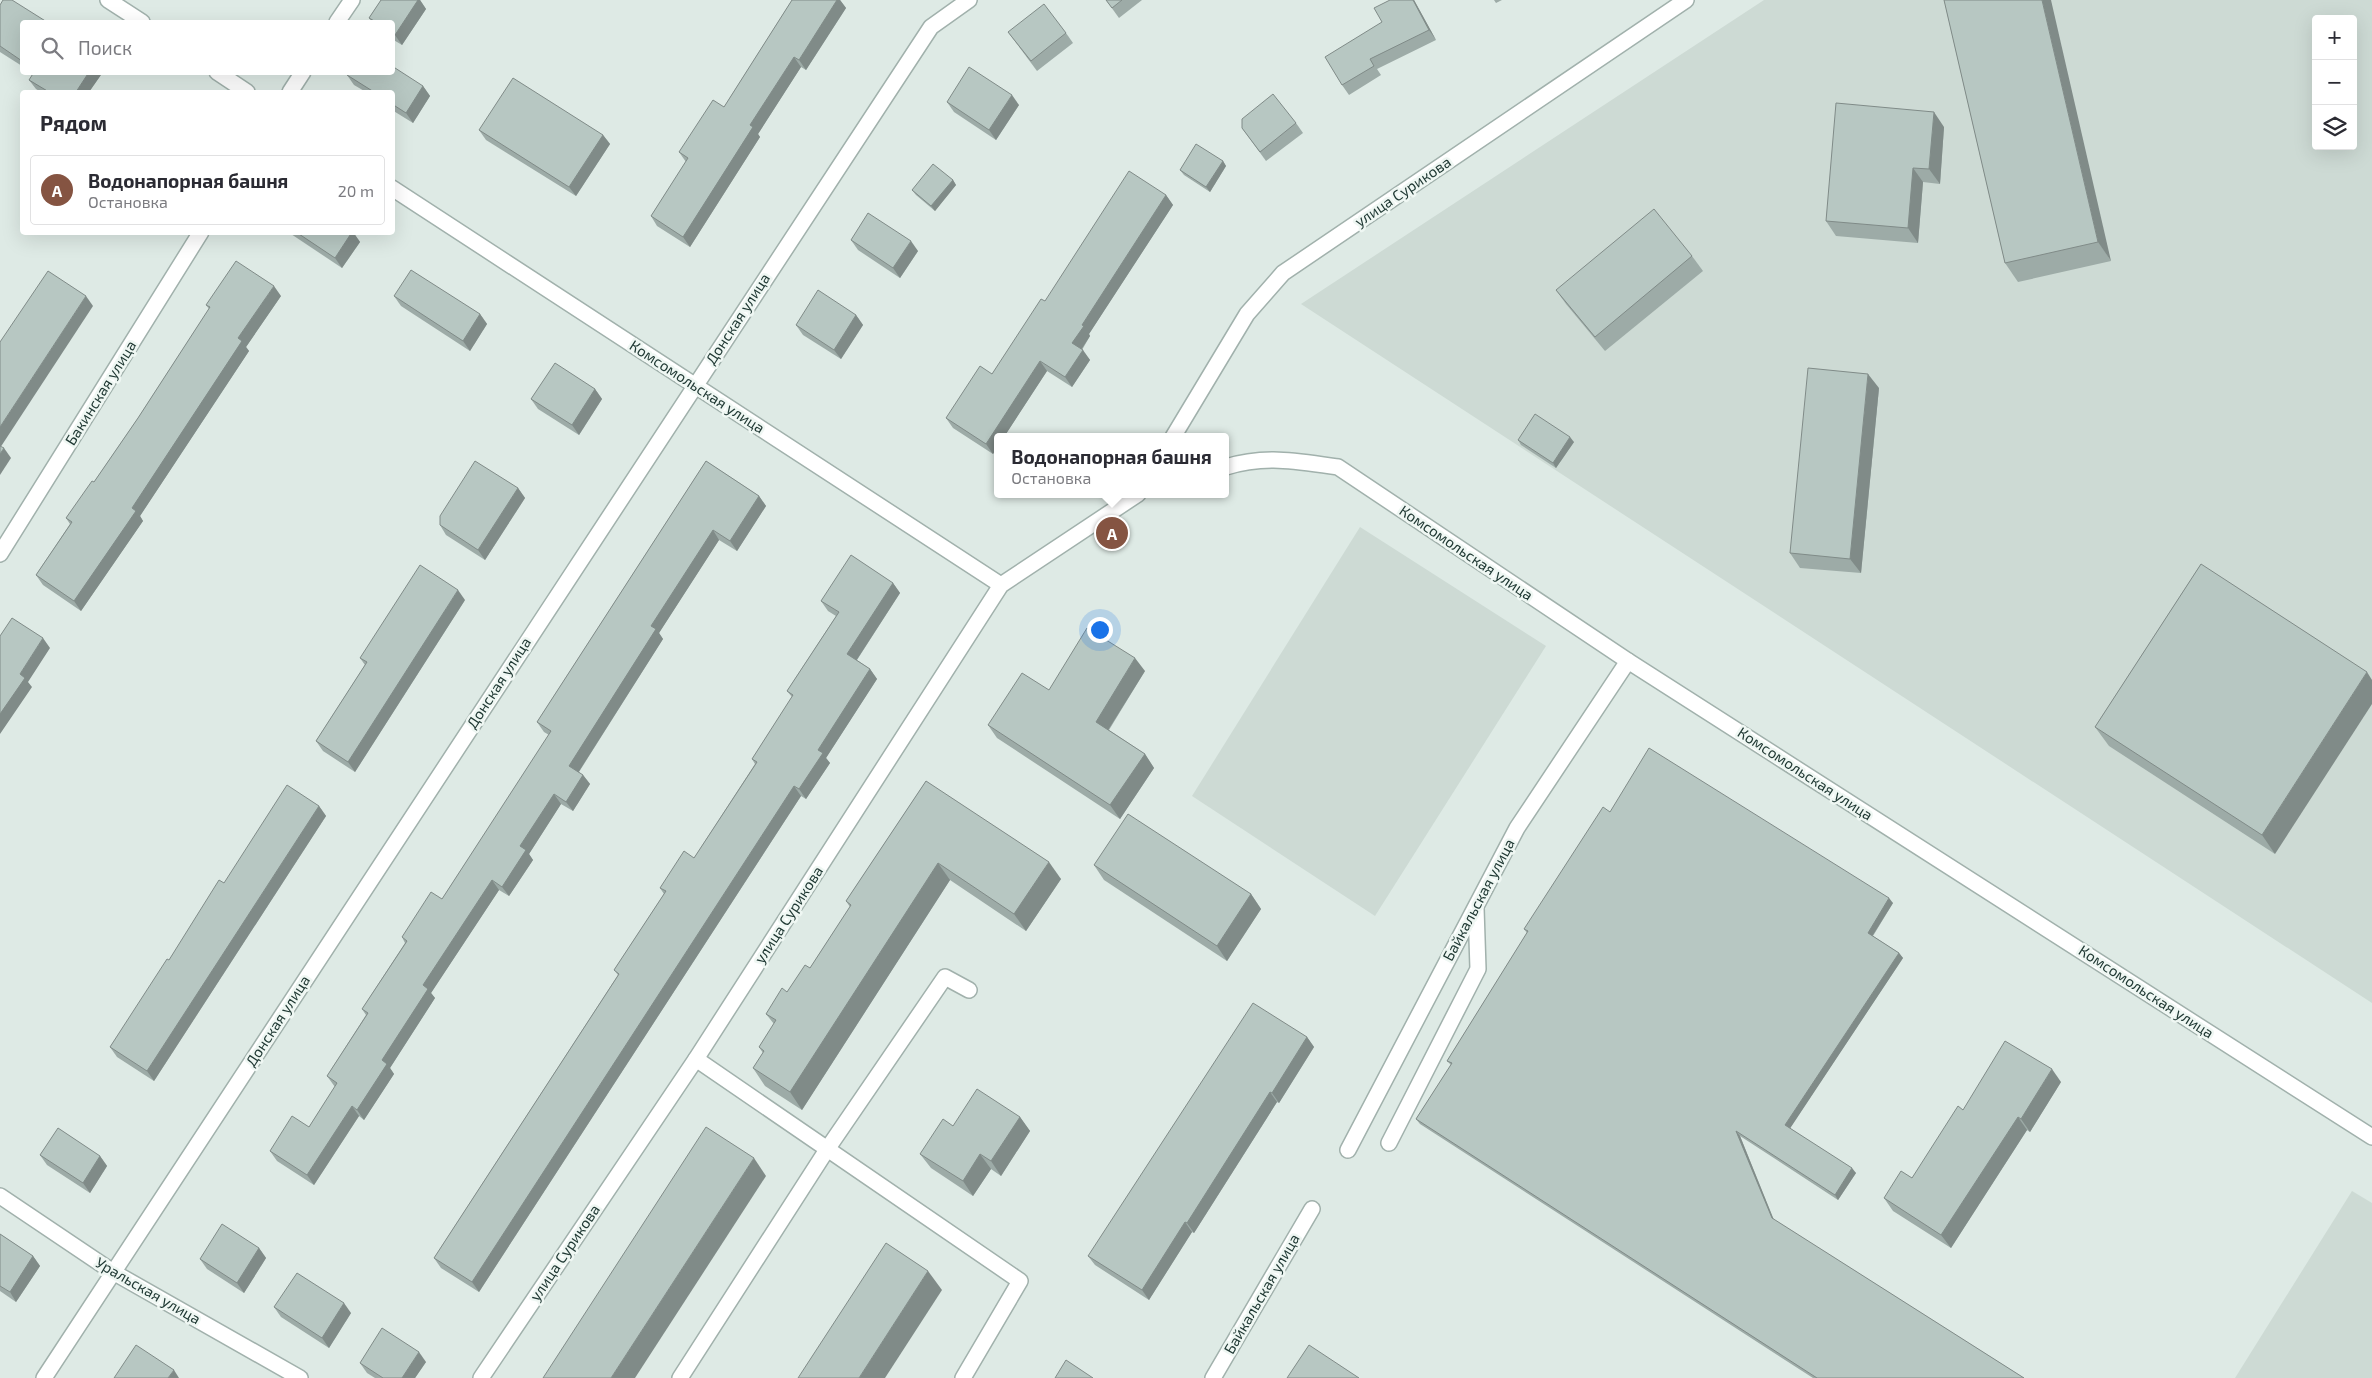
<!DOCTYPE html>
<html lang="ru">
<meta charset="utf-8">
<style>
:root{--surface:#fff;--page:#f2f2f3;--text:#2b2b33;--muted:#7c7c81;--line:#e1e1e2;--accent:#855442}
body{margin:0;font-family:"Exo 2",sans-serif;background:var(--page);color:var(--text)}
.controls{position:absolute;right:15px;top:15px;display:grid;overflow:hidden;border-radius:5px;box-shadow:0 5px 20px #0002}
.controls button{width:45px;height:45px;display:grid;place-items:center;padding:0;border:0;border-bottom:1px solid var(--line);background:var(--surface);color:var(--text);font:25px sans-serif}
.you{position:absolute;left:1099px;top:629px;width:18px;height:18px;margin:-12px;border:4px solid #fff;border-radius:50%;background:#1a73e8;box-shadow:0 0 0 8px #1a73e833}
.badge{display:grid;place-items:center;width:32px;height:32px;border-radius:50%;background:var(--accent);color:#fff;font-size:16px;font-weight:700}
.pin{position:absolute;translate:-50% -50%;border:2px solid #fff;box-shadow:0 1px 5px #0006}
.popup{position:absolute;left:994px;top:433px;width:235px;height:65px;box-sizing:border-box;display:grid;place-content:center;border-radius:5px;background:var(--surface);filter:drop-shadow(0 1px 4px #0005);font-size:16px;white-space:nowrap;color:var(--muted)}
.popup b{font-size:19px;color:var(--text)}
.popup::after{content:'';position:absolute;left:50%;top:100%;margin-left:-10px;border:10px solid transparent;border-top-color:var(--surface)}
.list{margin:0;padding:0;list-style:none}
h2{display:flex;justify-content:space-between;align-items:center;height:65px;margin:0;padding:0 20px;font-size:21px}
h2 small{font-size:16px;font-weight:400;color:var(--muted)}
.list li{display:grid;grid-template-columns:32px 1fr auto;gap:15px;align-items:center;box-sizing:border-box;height:70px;margin:0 10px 10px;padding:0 10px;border:1px solid var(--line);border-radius:5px}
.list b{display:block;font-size:19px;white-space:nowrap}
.list p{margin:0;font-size:16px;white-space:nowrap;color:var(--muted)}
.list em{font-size:16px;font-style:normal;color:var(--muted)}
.icon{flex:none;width:28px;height:28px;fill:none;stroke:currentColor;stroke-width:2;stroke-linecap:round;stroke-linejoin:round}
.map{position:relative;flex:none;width:2372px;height:1378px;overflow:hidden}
.search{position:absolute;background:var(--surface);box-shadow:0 5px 20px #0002;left:20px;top:20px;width:375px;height:55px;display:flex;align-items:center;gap:12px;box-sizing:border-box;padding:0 18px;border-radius:5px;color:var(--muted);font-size:19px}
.panel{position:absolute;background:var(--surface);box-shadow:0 5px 20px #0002;left:20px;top:90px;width:375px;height:145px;border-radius:5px}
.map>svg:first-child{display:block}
</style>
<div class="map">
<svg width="2372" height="1378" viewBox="0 0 2372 1378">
<rect width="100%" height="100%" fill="#deeae5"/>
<g fill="#cddad4" fill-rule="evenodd">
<path d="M1764,0H2372V1003L1301,304ZM2316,19H2353V146H2316Z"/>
<path d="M1360,527L1546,646L1375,916L1192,796Z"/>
<path d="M2352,1191L2372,1203V1378H2235Z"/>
</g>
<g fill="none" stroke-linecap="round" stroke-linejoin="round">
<defs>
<g id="minor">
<path d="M108,0L142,22"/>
<path d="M337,22L352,0"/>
<path d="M217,72L247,92"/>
<path d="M290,92L303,72"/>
<path d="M392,188L1001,585"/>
<path d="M1173,437L1247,314L1283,273L1686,0"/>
<path d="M1226,467C1265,455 1298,461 1338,467L1628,661L2372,1137"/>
<path d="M0,554L201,232"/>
<path d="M696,1059L1020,1281L963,1378"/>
<path d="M1389,1143L1478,969L1476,908"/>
<path d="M1348,1150L1517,828L1628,661"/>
<path d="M0,1196L113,1272L300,1378"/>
<path d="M44,1378L931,27L969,0"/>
<path d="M481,1378L696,1059L1001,585L1138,494"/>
<path d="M680,1378L828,1148L945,977L969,990"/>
<path d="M1213,1378L1312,1209"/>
</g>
</defs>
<use href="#minor" stroke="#a1b1ac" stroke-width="18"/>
<use href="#minor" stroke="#fff" stroke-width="15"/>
</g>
<g fill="#9daba7">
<path d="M381,0H420L426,9L402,45L392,39V22H372L369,18Z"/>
<path d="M792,0H840L846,8L806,70L801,67L758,134L760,137L690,247L657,226L651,216L686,162L679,152L724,107Z"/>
<path d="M1106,0H1142L1119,18Z"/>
<path d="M1414,0L1436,40L1377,69L1381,75L1349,95L1342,85L1382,22Z"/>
<path d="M1494,0H1502L1496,3Z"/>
<path d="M1944,0L2111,261L2018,282L2005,263Z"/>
<path d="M0,5L22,22V66L0,52Z"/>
<path d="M1008,32L1066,33L1073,43L1037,71Z"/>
<path d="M32,72H103L89,92H41L36,89L29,80L34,73Z"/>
<path d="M347,75L423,86L430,96L413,123L392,110V92H366L354,85Z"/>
<path d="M947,102L1019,105L996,140L954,112Z"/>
<path d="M1296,123L1303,133L1266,161L1242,128Z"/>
<path d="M1944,127L1940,184L1923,182L1918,243L1836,236L1826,221Z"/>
<path d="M479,130L603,135L610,144L576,196L486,140Z"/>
<path d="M1223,161L1226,166L1210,192L1184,175L1180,170Z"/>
<path d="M953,180L956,185L935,211L916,195L912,190Z"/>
<path d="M1166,195L1173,205L1089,334L1090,336L1082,350L1090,360L1072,387L1047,371L1004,437H998V446L993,454L953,428L946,418L992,374L1045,301Z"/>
<path d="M288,232H353L360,242L342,268Z"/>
<path d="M851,240L918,251L900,278L858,250Z"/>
<path d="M1692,256L1703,271L1605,351L1566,304L1556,290Z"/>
<path d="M281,296L246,347L249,351L140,516L143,521L81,611L43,585L36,575L70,524L66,518L94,482L138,418L209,309L206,305Z"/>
<path d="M394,296L480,314L487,324L470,351L401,306Z"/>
<path d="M856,315L863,325L841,359L803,335L796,325Z"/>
<path d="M1879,388L1861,573L1800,568L1790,553Z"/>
<path d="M595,389L602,399L579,435L538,409L531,399Z"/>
<path d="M1518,440L1574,442L1556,468L1521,445Z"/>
<path d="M706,461L759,496L766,506L737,551L719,540L659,633L663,639L579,772L583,775L590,784L573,811L561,804L529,854L533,860L509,896L499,890L431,993L435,998L390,1068L394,1074L364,1120L359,1116L314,1185L277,1161L270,1151L309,1127L335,1087L327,1076L366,1015L362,1009L405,943L402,937L442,899L549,735L544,732L537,722Z"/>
<path d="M518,488L525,498L485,560L446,535L440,525Z"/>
<path d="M2201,564L2275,854L2109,746L2095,727Z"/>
<path d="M893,583L900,593L857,660L870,669L877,679L826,758L830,763L806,799L801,796L479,1292L441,1268L434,1258L618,975L614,970L664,894L660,888L694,858L755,764L752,759L792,697L787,691L836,616L828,611L821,601Z"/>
<path d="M465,600L355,772L323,751L316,741L365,665L360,658Z"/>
<path d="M1145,671L1109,730L1145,754L1154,768L1120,819L997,738L988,725L1049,690Z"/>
<path d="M926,781L1061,879L1026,931L950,880L802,1110L765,1086L753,1068L763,1053L759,1047L774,1024L766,1014L810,968L850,907L846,901Z"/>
<path d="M319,806L326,816L154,1081L117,1057L110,1047L169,960L224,883Z"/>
<path d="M1610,812L1893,903L1873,936L1899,953L1903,958L1790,1128L1856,1173L1838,1200L1740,1136L1774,1220L2024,1378H1813L1420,1124L1416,1119L1451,1065L1447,1061L1527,933L1524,929Z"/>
<path d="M1094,865L1251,894L1261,909L1227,961L1104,880Z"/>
<path d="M1307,1037L1314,1047L1279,1103L1277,1102L1194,1233L1192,1232L1149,1300L1095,1265L1088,1256Z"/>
<path d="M2061,1082L2030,1132L2027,1130L1951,1248L1893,1211L1884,1198L1912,1178L1963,1110Z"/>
<path d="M1020,1117L1030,1131L1001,1176L991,1169L973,1196L931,1168L920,1154Z"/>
<path d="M40,1155L100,1156L107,1166L90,1193L47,1165Z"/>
<path d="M0,1234L33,1256L40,1266L16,1302L0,1291Z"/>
<path d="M259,1248L266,1258L244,1293L207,1269L200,1259Z"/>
<path d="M274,1307L351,1313L329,1348L281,1317Z"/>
<path d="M426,1362L415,1378H375L367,1373L360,1363Z"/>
</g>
<g fill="#808b88">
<path d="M418,0H420L426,9L402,45L395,35Z"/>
<path d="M837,0H840L846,8L806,70L799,60Z"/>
<path d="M1413,0H1414L1436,40L1429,30Z"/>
<path d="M2042,0H2051L2111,261L2098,242Z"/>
<path d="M794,57L801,67L758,134L760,137L690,247L683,237L750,125Z"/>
<path d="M89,72H103L89,92H76Z"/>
<path d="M423,86L430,96L413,123L406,113Z"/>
<path d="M1012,95L1019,105L996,140L989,130Z"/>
<path d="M1934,112L1944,127L1940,184L1929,169Z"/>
<path d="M603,135L610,144L576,196L569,187Z"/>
<path d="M1223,161L1226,166L1210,192L1206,187Z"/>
<path d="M1913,168L1923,182L1918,243L1908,228Z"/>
<path d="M953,180L956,185L935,211L931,206Z"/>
<path d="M1166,195L1173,205L1089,334L1090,336L1079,353L1072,343L1082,325Z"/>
<path d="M352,232H353L360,242L342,268L335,258Z"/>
<path d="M911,241L918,251L900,278L893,268Z"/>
<path d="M274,286L281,296L246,347L249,351L140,516L143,521L81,611L74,601L238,338Z"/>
<path d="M86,296L93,306L0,448V427Z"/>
<path d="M480,314L487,324L470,351L463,341Z"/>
<path d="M856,315L863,325L841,359L834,350Z"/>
<path d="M1083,350L1090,360L1072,387L1065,377Z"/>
<path d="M1040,361L1047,371L1004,437H998V446L993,454L986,444Z"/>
<path d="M1868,374L1879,388L1861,573L1850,559Z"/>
<path d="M595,389L602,399L579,435L572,425Z"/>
<path d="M1570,437L1574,442L1556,468L1553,463Z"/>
<path d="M4,448L11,458L0,475V454Z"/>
<path d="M518,488L525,498L485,560L478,550Z"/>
<path d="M759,496L766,506L737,551L730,541Z"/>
<path d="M713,530L719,540L659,633L663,639L576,776L569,766L651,626Z"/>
<path d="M893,583L900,593L854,664L847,654Z"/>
<path d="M458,590L465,600L355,772L348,762Z"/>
<path d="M43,638L50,648L28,682L32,687L0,734V714L20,674Z"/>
<path d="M1135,658L1145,671L1105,735L1096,722Z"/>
<path d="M870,669L877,679L826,758L830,763L806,799L799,789L818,750Z"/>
<path d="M2367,672L2372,680V704L2275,854L2262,835Z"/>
<path d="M1145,754L1154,768L1120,819L1110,805Z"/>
<path d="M583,775L590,784L573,811L566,802Z"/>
<path d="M794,786L801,796L479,1292L472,1282Z"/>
<path d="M554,794L561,804L529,854L533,860L509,896L502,887L520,846Z"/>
<path d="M319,806L326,816L154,1081L147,1071Z"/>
<path d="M1049,862L1061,879L1026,931L1014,914Z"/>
<path d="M938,863L950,880L802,1110L790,1092Z"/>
<path d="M492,880L499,890L431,993L435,998L390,1068L394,1074L364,1120L357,1110L382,1060L423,985Z"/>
<path d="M1251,894L1261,909L1227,961L1217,946Z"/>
<path d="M1889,898L1893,903L1871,938L1868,933Z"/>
<path d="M1899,953L1903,958L1789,1130L1785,1125Z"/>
<path d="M1307,1037L1314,1047L1279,1103L1272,1093Z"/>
<path d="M2052,1069L2061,1082L2030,1132L2021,1119Z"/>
<path d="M1270,1092L1277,1102L1194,1233L1187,1223Z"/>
<path d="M352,1106L359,1116L314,1185L307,1175Z"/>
<path d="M1020,1117L1030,1131L1001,1176L991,1161Z"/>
<path d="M2018,1117L2027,1130L1951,1248L1941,1235Z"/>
<path d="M1736,1131L1740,1136L1775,1223L1772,1218Z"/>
<path d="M980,1154L991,1169L973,1196L963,1181Z"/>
<path d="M100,1156L107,1166L90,1193L83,1183Z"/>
<path d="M754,1158L766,1176L635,1378H611Z"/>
<path d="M1852,1168L1856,1173L1838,1200L1835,1195Z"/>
<path d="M1185,1222L1192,1232L1149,1300L1142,1290Z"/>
<path d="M259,1248L266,1258L244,1293L237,1283Z"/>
<path d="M33,1256L40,1266L16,1302L10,1292Z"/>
<path d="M928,1271L942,1290L885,1378H859Z"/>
<path d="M344,1303L351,1313L329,1348L322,1338Z"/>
<path d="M419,1352L426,1362L415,1378H402Z"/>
<path d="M174,1370L179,1378H168Z"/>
</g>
<g fill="#b7c7c2" stroke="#808b88">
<path d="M3,0H12L47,22H22V61L0,46V5Z"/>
<path d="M381,0H418L395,35L392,34V22H376L369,18Z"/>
<path d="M792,0H837L799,60L794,57L750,125L753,127L683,237L651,216L688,158L679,152L713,100L724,107Z"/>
<path d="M1106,0H1122L1112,8Z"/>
<path d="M1390,0H1413L1429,30L1370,59L1374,66L1342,85L1325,57L1382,22L1374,8Z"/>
<path d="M1944,0H2042L2098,242L2005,263Z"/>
<path d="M1044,4L1066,33L1031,61L1008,32Z"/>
<path d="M392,66L423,86L406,113L392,104V92H374L347,75L349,72H392Z"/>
<path d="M969,67L1012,95L989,130L947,102Z"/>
<path d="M34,72H89L76,92H49L29,80Z"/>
<path d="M513,78L603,135L569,187L479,130Z"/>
<path d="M1273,94L1296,123L1260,152L1242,128V119Z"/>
<path d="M1836,103L1934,112L1929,169L1913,168L1908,228L1826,221Z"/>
<path d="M1196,144L1223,161L1206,187L1180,170Z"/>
<path d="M933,164L953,180L931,206L912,190Z"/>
<path d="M1129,171L1166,195L1082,325L1084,326L1072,343L1083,350L1065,377L1040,361L986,444L946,418L980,366L992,374L1041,299L1045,301Z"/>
<path d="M1654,209L1692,256L1595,337L1556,290Z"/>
<path d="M868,213L911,241L893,268L851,240Z"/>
<path d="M296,232H352L335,258Z"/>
<path d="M236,261L274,286L238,338L242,341L132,508L136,511L74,601L36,575L72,522L66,518L92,481L94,482L138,418L210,307L206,305Z"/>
<path d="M411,270L480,314L463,341L394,296Z"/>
<path d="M48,271L86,296L0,427V342Z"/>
<path d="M818,290L856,315L834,350L796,325Z"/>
<path d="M555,363L595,389L572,425L531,399Z"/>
<path d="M1808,368L1868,374L1850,559L1790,553Z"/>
<path d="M1535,414L1570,437L1553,463L1518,440Z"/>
<path d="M0,446L4,448L0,454Z"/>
<path d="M475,461L518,488L478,550L440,525V516Z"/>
<path d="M706,461L759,496L730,541L713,530L651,626L656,629L569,766L583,775L566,802L554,794L520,846L526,850L502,887L492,880L423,985L428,989L382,1060L387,1064L357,1110L352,1106L307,1175L270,1151L292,1116L309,1127L337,1083L327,1076L368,1013L362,1009L407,941L402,937L431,892L442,899L551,731L537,722Z"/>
<path d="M851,555L893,583L847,654L870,669L818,750L823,753L799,789L794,786L472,1282L434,1258L619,974L614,970L666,891L660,888L684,851L694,858L757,762L752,759L793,695L787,691L839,612L821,601Z"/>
<path d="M2201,564L2367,672L2262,835L2095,727Z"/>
<path d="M420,565L458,590L348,762L316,741L367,662L360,658Z"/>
<path d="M12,618L43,638L20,674L25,678L0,714V636Z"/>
<path d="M1087,628L1135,658L1096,722L1145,754L1110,805L988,725L1022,673L1049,690Z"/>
<path d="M1649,748L1889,898L1868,933L1899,953L1785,1125L1852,1168L1835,1195L1736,1131L1772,1218L2024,1378H1817L1416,1119L1452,1063L1447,1061L1528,931L1524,929L1603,807L1610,812Z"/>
<path d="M926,781L1049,862L1014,914L938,863L790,1092L753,1068L764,1051L759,1047L776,1020L766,1014L782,988L787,992L805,965L810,968L851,905L846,901Z"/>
<path d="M287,785L319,806L147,1071L110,1047L167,959L169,960L219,880L224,883Z"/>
<path d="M1128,814L1251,894L1217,946L1094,865Z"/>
<path d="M1253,1003L1307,1037L1272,1093L1270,1092L1187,1223L1185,1222L1142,1290L1088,1256Z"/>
<path d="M2005,1041L2052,1069L2021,1119L2018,1117L1941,1235L1884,1198L1901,1171L1912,1178L1958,1106L1963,1110Z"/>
<path d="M977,1089L1020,1117L991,1161L980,1154L963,1181L920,1154L943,1119L953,1126Z"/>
<path d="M706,1127L754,1158L611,1378H543Z"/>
<path d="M58,1128L100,1156L83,1183L40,1155Z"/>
<path d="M222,1224L259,1248L237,1283L200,1259Z"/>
<path d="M0,1234L33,1256L10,1292L0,1286Z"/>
<path d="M886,1243L928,1271L859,1378H798Z"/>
<path d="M297,1273L344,1303L322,1338L274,1307Z"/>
<path d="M382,1328L419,1352L402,1378H383L360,1363Z"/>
<path d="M136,1345L174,1370L168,1378H114Z"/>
<path d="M1309,1345L1359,1378H1287Z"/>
<path d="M1066,1360L1093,1378H1055Z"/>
</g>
<g text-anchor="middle" stroke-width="5" stroke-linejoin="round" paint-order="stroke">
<g font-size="15" fill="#203934" stroke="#eff7f3">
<text transform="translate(1403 192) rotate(-34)" y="5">улица Сурикова</text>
<text transform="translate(738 319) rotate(-57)" y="5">Донская улица</text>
<text transform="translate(697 387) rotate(33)" y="5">Комсомольская улица</text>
<text transform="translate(101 393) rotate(-58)" y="5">Бакинская улица</text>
<text transform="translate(1466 553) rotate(34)" y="5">Комсомольская улица</text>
<text transform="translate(499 683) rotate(-57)" y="5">Донская улица</text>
<text transform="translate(1805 774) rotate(33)" y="5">Комсомольская улица</text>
<text transform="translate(1479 900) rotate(-62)" y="5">Байкальская улица</text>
<text transform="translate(789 915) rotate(-57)" y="5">улица Сурикова</text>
<text transform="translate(2146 992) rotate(33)" y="5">Комсомольская улица</text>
<text transform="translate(278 1021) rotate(-57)" y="5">Донская улица</text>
<text transform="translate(565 1253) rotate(-56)" y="5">улица Сурикова</text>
<text transform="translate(148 1291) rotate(30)" y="5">Уральская улица</text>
<text transform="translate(1262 1294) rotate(-60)" y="5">Байкальская улица</text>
</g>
</g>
</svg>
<div class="controls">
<button>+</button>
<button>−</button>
<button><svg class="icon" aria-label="layers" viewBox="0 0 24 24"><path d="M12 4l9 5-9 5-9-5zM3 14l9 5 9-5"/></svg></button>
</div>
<div class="you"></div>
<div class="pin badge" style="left:1112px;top:533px">A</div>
<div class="popup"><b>Водонапорная башня</b>Остановка</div>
<div class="search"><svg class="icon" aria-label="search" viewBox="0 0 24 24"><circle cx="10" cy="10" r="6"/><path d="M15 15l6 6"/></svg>Поиск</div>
<section class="panel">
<h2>Рядом<small></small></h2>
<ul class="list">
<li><span class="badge">A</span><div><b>Водонапорная башня</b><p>Остановка</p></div><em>20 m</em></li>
</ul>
</section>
</div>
